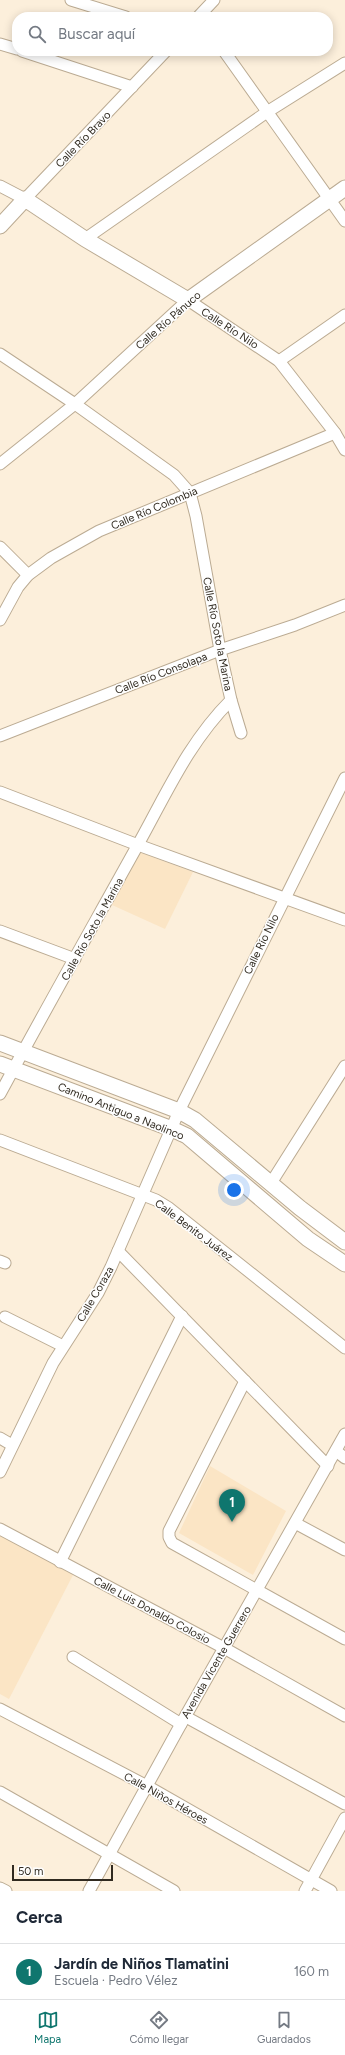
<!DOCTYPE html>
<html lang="es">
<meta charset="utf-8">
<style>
:root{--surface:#fff;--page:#f2f2f3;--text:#1f2937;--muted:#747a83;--line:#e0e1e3;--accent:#0f766e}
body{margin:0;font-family:Figtree,sans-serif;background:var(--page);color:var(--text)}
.scale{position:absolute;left:12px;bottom:10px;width:101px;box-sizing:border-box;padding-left:4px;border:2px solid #302a20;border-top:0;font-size:11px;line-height:14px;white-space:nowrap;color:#302a20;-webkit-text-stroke:3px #fefefe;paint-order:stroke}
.you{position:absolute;left:234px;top:1190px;width:14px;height:14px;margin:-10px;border:3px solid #fff;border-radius:50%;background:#1a73e8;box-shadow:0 0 0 6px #1a73e833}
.badge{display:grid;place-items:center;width:26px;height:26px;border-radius:50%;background:var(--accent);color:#fff;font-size:13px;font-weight:700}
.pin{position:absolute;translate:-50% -33px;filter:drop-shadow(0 1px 2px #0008)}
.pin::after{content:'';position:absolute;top:21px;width:14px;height:12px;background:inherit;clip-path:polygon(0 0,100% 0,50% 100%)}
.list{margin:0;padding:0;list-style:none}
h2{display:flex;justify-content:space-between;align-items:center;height:52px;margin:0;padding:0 16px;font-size:17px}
h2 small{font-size:13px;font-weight:400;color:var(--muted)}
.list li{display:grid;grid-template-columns:26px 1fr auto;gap:12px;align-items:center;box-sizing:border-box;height:56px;padding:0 16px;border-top:1px solid var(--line)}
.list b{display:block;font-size:15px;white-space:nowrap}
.list p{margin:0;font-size:13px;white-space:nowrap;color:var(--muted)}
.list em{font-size:13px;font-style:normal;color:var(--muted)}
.icon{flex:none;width:22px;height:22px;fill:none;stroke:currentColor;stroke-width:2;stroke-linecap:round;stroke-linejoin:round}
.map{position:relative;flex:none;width:345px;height:1891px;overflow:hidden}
.search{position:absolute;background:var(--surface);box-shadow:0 2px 10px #0003;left:12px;right:12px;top:12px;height:44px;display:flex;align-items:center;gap:10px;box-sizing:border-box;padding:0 14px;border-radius:16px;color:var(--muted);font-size:15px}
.sheet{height:108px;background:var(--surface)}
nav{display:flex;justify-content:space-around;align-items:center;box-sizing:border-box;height:56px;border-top:1px solid var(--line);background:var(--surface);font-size:11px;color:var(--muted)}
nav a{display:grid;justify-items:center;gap:2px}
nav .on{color:var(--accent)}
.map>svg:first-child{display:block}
</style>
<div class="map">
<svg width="345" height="1891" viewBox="0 0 345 1891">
<rect width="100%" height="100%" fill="#fcefdb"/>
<g fill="#fbe5c5">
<path d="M139,852L193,872L165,929L112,905Z"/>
<path d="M210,1466L286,1511L253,1575L179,1533Z"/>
<path d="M0,1534L73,1575L9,1699L0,1694Z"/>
</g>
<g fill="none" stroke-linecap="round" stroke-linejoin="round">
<defs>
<g id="street">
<path d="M71,0L126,17"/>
<path d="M198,17L214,0"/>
<path d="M0,44L17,49"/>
<path d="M22,51L132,87"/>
<path d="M224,51L345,221"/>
<path d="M0,186L25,199L166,51"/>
<path d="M85,239L267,112L345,63"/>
<path d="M0,354L75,404L174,475L190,493L196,516L220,650L231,700L241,733"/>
<path d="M279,361L345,315"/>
<path d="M0,464L75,404L188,300L279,361L335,433L345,450"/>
<path d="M0,547L28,575"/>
<path d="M0,620L18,587L28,575L51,558L99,531L335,433"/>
<path d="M0,736L220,650L295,625L345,605"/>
<path d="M0,792L138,845L345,920"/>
<path d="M0,931L75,959"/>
<path d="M0,1094C44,1012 90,931 135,850C165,797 187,744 231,700"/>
<path d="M0,1140L156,1200L169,1208L345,1348"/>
<path d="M271,1183L345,1066"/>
<path d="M118,1251L328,1466"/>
<path d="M0,1261L5,1263"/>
<path d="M5,1317L63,1346"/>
<path d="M245,1381L169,1531V1537L172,1543L345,1639"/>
<path d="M0,1438L12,1445"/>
<path d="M336,1451L345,1458"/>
<path d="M0,1472L53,1363L98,1293L111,1267L179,1111L345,778"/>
<path d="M295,1523L345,1550"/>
<path d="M0,1529L224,1648L345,1716"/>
<path d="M60,1562L182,1316"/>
<path d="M73,1657L181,1724"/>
<path d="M0,1709L147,1786L331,1891"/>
<path d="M186,1717L345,1804"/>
<path d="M0,1792L174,1891"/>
<path d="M0,1888L6,1891"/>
<path d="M89,1891L181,1724L345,1434"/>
<path d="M305,1891L345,1818"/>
</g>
<g id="secondary">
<path d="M0,226L25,199L85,239L188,300L345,188"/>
<path d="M0,1043L179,1111L195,1120L300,1208L345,1242"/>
<path d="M0,1064L172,1129L187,1136L308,1239L345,1264"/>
</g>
</defs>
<use href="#street" stroke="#bbab93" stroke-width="13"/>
<use href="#secondary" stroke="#bbab93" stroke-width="17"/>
<use href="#street" stroke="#fff" stroke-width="11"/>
<use href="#secondary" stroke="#fff" stroke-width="15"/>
</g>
<g text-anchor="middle" stroke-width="3" stroke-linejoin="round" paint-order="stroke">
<g font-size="11" fill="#302a20" stroke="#fefefe">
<text transform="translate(83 139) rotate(-46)" y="4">Calle Río Bravo</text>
<text transform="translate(168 320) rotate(-41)" y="4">Calle Río Pánuco</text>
<text transform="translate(230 328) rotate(33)" y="4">Calle Río Nilo</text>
<text transform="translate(154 508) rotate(-23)" y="4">Calle Río Colombia</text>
<text transform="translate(218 634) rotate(79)" y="4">Calle Río Soto la Marina</text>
<text transform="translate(161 673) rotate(-21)" y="4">Calle Río Consolapa</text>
<text transform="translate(92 929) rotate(-61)" y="4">Calle Río Soto la Marina</text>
<text transform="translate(261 944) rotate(-64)" y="4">Calle Río Nilo</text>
<text transform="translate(121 1111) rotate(22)" y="4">Camino Antiguo a Naolinco</text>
<text transform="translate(194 1230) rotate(37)" y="4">Calle Benito Juárez</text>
<text transform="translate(95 1294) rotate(-60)" y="4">Calle Coraza</text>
<text transform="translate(152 1610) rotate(28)" y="4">Calle Luis Donaldo Colosio</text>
<text transform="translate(216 1662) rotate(-60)" y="4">Avenida Vicente Guerrero</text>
<text transform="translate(166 1798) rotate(29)" y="4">Calle Niños Héroes</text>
</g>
</g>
</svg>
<div class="scale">50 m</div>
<div class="you"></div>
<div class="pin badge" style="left:232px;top:1522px">1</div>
<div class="search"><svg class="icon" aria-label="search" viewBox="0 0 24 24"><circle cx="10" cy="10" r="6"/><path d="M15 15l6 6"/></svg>Buscar aquí</div>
</div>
<section class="sheet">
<h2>Cerca<small></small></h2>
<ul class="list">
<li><span class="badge">1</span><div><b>Jardín de Niños Tlamatini</b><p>Escuela · Pedro Vélez</p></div><em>160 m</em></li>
</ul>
</section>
<nav>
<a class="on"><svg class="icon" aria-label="map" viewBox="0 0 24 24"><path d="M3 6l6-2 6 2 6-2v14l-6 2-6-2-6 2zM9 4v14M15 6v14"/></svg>Mapa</a>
<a><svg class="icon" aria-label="directions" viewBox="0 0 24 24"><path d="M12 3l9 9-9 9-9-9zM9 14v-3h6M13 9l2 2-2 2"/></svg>Cómo llegar</a>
<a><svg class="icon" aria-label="saved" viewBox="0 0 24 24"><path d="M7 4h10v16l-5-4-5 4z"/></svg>Guardados</a>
</nav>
